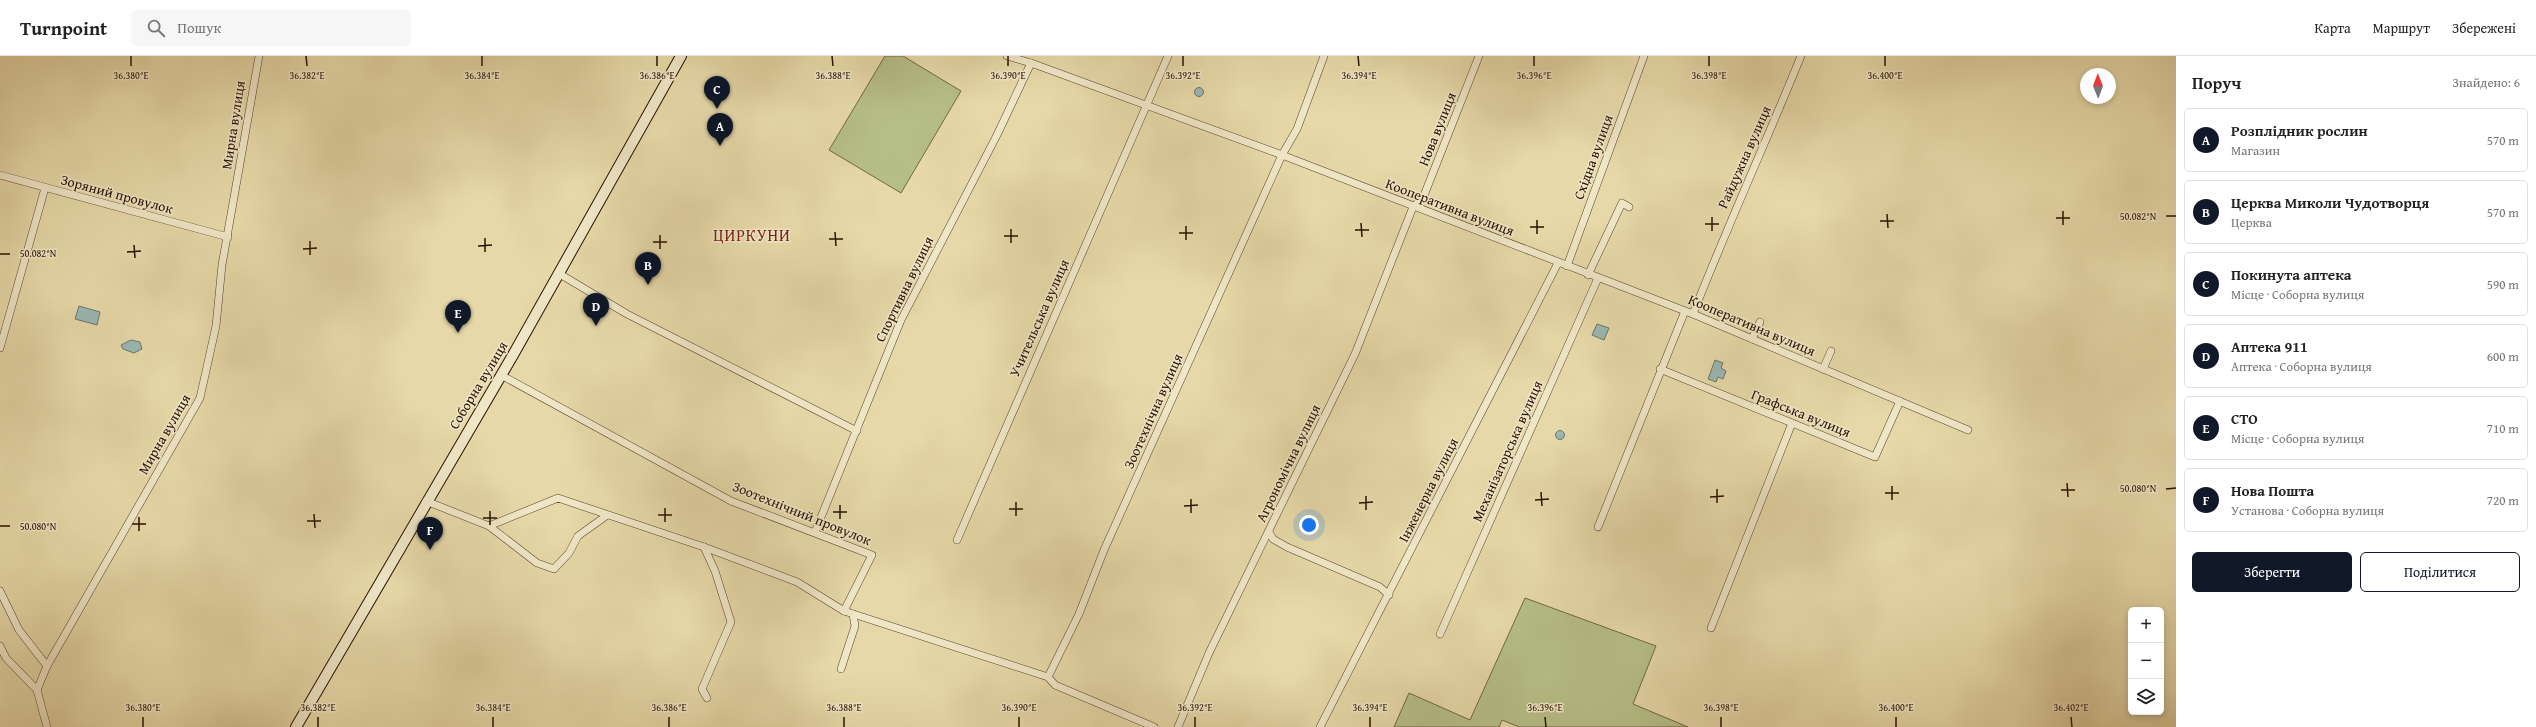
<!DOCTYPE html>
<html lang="uk">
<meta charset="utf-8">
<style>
:root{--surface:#fff;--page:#f6f6f6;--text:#222;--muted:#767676;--line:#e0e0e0;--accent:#111827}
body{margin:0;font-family:"Gentium Book Plus",serif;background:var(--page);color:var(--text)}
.controls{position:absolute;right:12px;bottom:12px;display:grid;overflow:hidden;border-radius:6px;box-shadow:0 2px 6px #0003}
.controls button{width:36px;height:36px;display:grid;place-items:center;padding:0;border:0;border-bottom:1px solid var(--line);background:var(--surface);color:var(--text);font:20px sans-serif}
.compass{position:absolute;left:2080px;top:12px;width:36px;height:36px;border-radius:50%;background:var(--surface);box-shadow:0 2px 6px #0003;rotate:359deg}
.you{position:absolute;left:1309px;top:469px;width:14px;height:14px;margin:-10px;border:3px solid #fff;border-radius:50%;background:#1a73e8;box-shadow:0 0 0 6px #1a73e833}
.badge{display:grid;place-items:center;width:26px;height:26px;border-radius:50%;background:var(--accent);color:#fff;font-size:13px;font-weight:700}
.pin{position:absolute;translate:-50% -33px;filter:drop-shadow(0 1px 2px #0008)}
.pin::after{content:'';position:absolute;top:21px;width:14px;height:12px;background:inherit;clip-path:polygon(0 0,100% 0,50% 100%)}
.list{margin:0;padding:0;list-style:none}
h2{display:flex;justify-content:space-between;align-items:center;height:52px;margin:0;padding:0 16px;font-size:17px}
h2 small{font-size:13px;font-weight:400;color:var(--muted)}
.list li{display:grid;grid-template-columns:26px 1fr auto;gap:12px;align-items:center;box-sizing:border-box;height:64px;margin:0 8px 8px;padding:0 8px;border:1px solid var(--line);border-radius:6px}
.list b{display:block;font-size:15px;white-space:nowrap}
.list p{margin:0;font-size:13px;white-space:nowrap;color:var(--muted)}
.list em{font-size:13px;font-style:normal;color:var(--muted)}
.actions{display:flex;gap:8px;padding:12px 16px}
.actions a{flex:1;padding:9px 0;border:1px solid var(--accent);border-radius:6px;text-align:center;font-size:14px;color:var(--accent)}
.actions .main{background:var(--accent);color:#fff}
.icon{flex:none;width:22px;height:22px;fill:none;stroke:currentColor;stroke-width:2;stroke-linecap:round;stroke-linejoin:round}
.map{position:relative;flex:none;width:2176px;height:671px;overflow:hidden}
header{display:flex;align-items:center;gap:24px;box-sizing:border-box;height:56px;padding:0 20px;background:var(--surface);border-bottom:1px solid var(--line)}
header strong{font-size:19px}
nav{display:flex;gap:22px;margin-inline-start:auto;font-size:14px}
.search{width:280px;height:36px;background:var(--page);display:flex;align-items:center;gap:10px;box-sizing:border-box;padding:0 14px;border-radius:6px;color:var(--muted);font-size:15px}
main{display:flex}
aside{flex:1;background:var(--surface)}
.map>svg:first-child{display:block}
</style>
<header>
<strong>Turnpoint</strong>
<div class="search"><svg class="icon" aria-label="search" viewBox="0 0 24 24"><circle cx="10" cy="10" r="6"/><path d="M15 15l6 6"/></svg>Пошук</div>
<nav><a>Карта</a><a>Маршрут</a><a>Збережені</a></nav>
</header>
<main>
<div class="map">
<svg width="2176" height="671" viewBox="0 0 2176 671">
<rect width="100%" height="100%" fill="#e6d8a8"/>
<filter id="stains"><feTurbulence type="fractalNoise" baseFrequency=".005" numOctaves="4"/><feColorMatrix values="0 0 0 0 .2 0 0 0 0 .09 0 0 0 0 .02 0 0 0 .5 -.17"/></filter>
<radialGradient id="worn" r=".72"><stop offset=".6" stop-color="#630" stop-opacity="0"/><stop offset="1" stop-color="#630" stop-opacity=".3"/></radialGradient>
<g fill="#b6be87" stroke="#706744">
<path d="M885,0H903L961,35L901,137L829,94Z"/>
<path d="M1525,542L1656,590L1633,648L1688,671H1519L1502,664L1499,671H1394L1409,637L1470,664Z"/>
</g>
<g fill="#9ab8b3" stroke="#6d756b">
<circle cx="1199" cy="36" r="4.5"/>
<path d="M79,250L100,256L97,269L75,263Z"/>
<path d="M1597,268L1609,272L1604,284L1592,279Z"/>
<path d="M131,284L140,286L142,293L134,297L123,293L121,289Z"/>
<path d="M1715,304L1723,307L1721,312L1726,315L1723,323L1718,321L1716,326L1708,323Z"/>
<circle cx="1560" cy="379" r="4.5"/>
</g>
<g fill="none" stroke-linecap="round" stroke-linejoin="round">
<defs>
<g id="street">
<path d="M1007,0L1031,7L1282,99L1693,258L1968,374"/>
<path d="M0,119L228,181"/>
<path d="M1567,210L1644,0"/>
<path d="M558,217L627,258L857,375"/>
<path d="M1588,219L1622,147L1629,151"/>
<path d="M1693,258C1727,171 1766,86 1801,0"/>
<path d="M1752,283L1760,266"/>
<path d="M0,292L45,132"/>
<path d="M1660,313L1875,401L1900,345"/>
<path d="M1823,313L1831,295"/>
<path d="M501,319L731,445L872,499L844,555L1048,621L1055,629L1154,671"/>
<path d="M426,445L489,470L558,442L704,491L797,526L844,555"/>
<path d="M489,470L537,507L554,513L569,497L578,480L606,460"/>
<path d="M1598,471L1685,255"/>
<path d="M815,476L901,264L997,79L1031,7"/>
<path d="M1269,476L1273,483L1287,491L1380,531L1389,539"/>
<path d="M957,484L1168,0"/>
<path d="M704,491L715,515L731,566L702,633L707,642"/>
<path d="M0,535L19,574L47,610"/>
<path d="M1711,572L1792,367"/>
<path d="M1440,578L1598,222"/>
<path d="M0,590L6,602L37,634"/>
<path d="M841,613L855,570L853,558"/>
<path d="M1048,621L1079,558L1104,494L1282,99L1297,73L1324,0"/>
<path d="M47,671L37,634L47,610L200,342L216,270L222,209L259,0"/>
<path d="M1178,671L1209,597L1355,298L1413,151L1423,142L1479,0"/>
<path d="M1320,671L1558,207"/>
</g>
<path id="secondary" d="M296,671L513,299L681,0"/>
</defs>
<use href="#street" stroke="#58422a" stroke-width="8"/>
<use href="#secondary" stroke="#291000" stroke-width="12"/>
<use href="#street" stroke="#efe6c6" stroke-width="7"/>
<use href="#secondary" stroke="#efe6c6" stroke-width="10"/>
</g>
<path fill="none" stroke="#291000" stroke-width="1.5" d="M131,0V10M306,0L307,10M482,0V10M657,0V10M832,0L833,10M1008,0V10M1183,0V10M1358,0L1359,10M1534,0V10M1709,0V10M1885,0V10M2063,155V169M1887,158L1888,172M2166,160H2176M1712,161V175M2056,162H2070M1537,164V178M1880,165H1894M1361,167L1362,181M1705,168H1719M1186,170V184M1530,171H1544M1011,173V187M1355,174H1369M835,176L836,190M1179,177H1193M660,179V193M1004,180H1018M485,182V196M829,183H843M310,185V199M653,186H667M134,189L135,202M478,190L492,189M303,193L317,192M127,196L141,195M0,198H10M2067,427L2068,441M1892,430V444M1717,433V447M2166,433L2176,432M2061,434H2075M1541,436L1542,450M1885,437H1899M1366,440V454M1710,441L1724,440M1191,443V457M1535,444L1549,443M1016,446V460M1359,447L1373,446M840,449V463M1184,450L1198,449M665,452V466M1009,453H1023M490,455V469M833,456H847M314,458L315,472M658,459H672M139,461V475M483,462H497M307,465H321M132,468H146M0,470H10M143,661V671M318,661V671M493,661V671M669,661V671M844,661V671M1019,661V671M1195,661V671M1370,661V671M1545,661L1546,671M1721,661V671M1896,661V671M2071,661L2072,671"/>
<g text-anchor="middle" stroke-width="3" stroke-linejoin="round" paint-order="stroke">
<g font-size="14" fill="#291000" stroke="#efe6c6">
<text transform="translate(233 69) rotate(-81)" y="5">Мирна вулиця</text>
<text transform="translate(1437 73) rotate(-68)" y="5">Нова вулиця</text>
<text transform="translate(1593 101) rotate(-70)" y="5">Східна вулиця</text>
<text transform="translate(1744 101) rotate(-66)" y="5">Райдужна вулиця</text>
<text transform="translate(117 138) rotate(15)" y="5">Зоряний провулок</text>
<text transform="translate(1450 151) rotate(21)" y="5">Кооперативна вулиця</text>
<text transform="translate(904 233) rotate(-64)" y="5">Спортивна вулиця</text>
<text transform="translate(1039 262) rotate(-66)" y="5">Учительська вулиця</text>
<text transform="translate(1752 269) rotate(23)" y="5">Кооперативна вулиця</text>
<text transform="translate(478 329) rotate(-59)" y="5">Соборна вулиця</text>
<text transform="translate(1153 355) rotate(-66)" y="5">Зоотехнічна вулиця</text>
<text transform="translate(1801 357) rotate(22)" y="5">Графська вулиця</text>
<text transform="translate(164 378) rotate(-60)" y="5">Мирна вулиця</text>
<text transform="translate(1507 395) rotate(-66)" y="5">Механізаторська вулиця</text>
<text transform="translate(1288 407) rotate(-64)" y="5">Агрономічна вулиця</text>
<text transform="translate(1428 434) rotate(-63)" y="5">Інженерна вулиця</text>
<text transform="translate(802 457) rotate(22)" y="5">Зоотехнічний провулок</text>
</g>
<g font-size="16" letter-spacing="1" fill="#7a1f14" stroke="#efe6c6">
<text x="752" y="185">ЦИРКУНИ</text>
</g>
</g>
<g font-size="10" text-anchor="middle" fill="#291000" stroke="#efe6c6" stroke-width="3" stroke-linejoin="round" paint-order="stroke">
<text x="131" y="23">36.380°E</text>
<text x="307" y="23">36.382°E</text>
<text x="482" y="23">36.384°E</text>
<text x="657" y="23">36.386°E</text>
<text x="833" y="23">36.388°E</text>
<text x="1008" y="23">36.390°E</text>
<text x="1183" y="23">36.392°E</text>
<text x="1359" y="23">36.394°E</text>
<text x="1534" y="23">36.396°E</text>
<text x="1709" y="23">36.398°E</text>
<text x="1885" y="23">36.400°E</text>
<text x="2138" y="164">50.082°N</text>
<text x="38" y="201">50.082°N</text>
<text x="2138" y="436">50.080°N</text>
<text x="38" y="474">50.080°N</text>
<text x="143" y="655">36.380°E</text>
<text x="318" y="655">36.382°E</text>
<text x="493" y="655">36.384°E</text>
<text x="669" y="655">36.386°E</text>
<text x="844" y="655">36.388°E</text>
<text x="1019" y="655">36.390°E</text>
<text x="1195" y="655">36.392°E</text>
<text x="1370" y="655">36.394°E</text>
<text x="1545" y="655">36.396°E</text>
<text x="1721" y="655">36.398°E</text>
<text x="1896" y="655">36.400°E</text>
<text x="2071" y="655">36.402°E</text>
</g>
<rect width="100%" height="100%" filter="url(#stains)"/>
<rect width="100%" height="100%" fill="url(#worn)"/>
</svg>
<div class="controls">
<button>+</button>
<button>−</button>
<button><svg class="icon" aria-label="layers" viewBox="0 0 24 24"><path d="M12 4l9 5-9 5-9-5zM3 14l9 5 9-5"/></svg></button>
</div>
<svg class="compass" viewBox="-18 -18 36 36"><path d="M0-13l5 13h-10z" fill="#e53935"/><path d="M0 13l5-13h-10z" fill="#767676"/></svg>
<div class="you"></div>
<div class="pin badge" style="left:720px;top:90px">A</div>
<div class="pin badge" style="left:648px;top:229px">B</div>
<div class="pin badge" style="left:717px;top:53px">C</div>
<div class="pin badge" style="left:596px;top:270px">D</div>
<div class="pin badge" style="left:458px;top:277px">E</div>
<div class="pin badge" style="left:430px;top:494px">F</div>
</div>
<aside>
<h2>Поруч<small>Знайдено: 6</small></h2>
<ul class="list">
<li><span class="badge">A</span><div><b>Розплідник рослин</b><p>Магазин</p></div><em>570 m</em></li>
<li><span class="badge">B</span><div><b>Церква Миколи Чудотворця</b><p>Церква</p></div><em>570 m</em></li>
<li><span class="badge">C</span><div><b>Покинута аптека</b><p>Місце · Соборна вулиця</p></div><em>590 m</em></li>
<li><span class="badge">D</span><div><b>Аптека 911</b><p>Аптека · Соборна вулиця</p></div><em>600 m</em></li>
<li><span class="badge">E</span><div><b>СТО</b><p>Місце · Соборна вулиця</p></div><em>710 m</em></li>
<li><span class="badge">F</span><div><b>Нова Пошта</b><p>Установа · Соборна вулиця</p></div><em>720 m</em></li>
</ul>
<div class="actions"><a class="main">Зберегти</a><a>Поділитися</a></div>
</aside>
</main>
